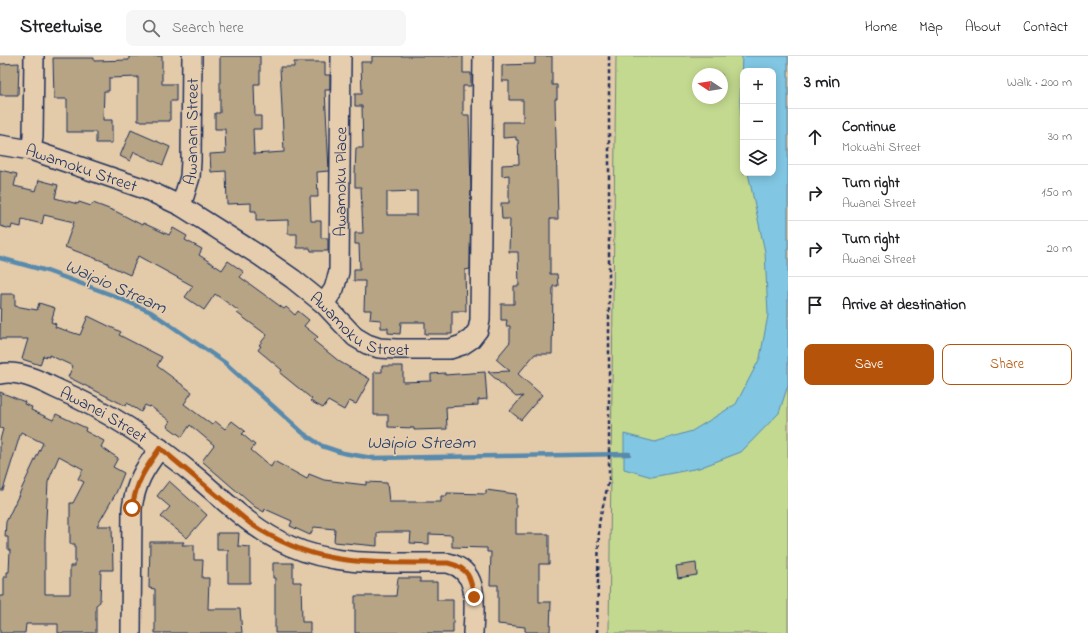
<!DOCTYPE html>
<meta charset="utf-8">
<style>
:root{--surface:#fff;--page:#f6f6f6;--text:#202124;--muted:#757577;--line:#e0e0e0;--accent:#b45309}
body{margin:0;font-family:"Indie Flower",sans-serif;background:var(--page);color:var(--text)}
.controls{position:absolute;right:12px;top:12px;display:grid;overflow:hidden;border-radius:8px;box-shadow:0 2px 10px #0003}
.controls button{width:36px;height:36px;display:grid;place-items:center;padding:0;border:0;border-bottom:1px solid var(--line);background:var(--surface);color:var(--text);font:20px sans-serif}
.compass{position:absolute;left:692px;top:12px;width:36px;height:36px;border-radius:50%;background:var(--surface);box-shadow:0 2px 10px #0003;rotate:282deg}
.stop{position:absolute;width:12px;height:12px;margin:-9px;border:3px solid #b45309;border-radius:50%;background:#fff}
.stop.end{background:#b45309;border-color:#fff;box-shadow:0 1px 4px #0008}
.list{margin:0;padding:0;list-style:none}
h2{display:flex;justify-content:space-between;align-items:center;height:52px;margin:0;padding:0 16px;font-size:17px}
h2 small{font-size:13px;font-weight:400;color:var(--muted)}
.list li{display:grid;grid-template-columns:26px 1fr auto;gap:12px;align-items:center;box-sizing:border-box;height:56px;padding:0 16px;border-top:1px solid var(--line)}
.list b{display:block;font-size:15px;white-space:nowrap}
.list p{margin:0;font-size:13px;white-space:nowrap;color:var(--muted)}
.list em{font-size:13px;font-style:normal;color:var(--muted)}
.actions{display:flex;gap:8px;padding:12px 16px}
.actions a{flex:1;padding:9px 0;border:1px solid var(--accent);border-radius:8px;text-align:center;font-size:14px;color:var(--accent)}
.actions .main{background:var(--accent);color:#fff}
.icon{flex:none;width:22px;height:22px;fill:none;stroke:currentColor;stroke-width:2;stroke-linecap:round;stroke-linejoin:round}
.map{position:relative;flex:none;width:788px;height:577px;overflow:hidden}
header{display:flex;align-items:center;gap:24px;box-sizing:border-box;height:56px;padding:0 20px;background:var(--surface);border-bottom:1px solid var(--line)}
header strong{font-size:19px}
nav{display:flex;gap:22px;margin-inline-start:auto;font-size:14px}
.search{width:280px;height:36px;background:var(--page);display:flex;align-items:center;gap:10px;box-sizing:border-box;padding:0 14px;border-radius:8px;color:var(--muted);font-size:15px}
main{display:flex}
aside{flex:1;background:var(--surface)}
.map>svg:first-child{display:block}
</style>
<header>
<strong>Streetwise</strong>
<div class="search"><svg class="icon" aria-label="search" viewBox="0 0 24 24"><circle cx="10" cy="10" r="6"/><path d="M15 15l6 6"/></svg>Search here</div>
<nav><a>Home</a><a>Map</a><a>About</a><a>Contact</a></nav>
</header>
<main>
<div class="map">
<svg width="788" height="577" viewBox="0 0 788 577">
<rect width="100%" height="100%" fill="#e3caa8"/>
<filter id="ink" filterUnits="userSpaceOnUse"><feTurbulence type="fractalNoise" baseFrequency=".025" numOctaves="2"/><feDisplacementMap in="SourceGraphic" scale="8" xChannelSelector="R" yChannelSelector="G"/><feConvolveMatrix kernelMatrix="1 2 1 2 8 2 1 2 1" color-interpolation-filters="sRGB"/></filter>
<g filter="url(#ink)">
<path fill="#c3d98f" stroke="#6f8476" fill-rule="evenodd" d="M616,0H788V577H609ZM743,15H773V117H743ZM698,18H722V42H698Z"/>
<path fill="#81c6e2" stroke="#588aad" d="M742,0H788V329L779,357L741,396L699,412L652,421L624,413V378L655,386L692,375L736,348L760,302L768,259L765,196L748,117H773V15H743V99L740,45Z"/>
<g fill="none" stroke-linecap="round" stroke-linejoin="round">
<path stroke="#588aad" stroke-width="4.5" d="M0,202L47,215L112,239L151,256L224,306L303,377L322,390L343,397L372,402L629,398"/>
</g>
<g fill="#b6a485" stroke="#1b2f5e" fill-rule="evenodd">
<path d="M129,0H162V28H176V45H170V65H138V21L109,22V35H104L103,64H112V87H96V76H67V43H54L53,2H94V5L129,4Z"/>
<path d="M220,0H260V28H254L255,60H261V73H253L254,98L284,96L280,11H294V6H325V19H330V34H325L329,115L317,116L318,141H310L311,165H321V182H328V195H311L310,192H297V178H288V164L256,165V155H251V147L227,148L226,115L211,116L210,98L226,97L225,73H215V57H220Z"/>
<path d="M372,0H463V17H471V30H463V59H469L471,131L470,213L465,214L466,255H452V278H425V266H401L400,278L388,277V272H381V264L370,263L371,254H364L365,225H354V213H360L359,188H355V177H363L361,131H355V118L356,92H363L362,50H355V38H362L361,6H372ZM417,135V159H387V136Z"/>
<path d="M535,0H552V29H557V43H555L558,163H550V218H557L558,230H553L552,298H535L518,318L542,339L521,364L510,355L523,340L516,341L488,316L510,315L496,303L510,286V270H506L507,264H501V248H514V230H519L518,196H509L510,163H502L501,147H509V119L502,120V109L519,108L518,84H516V81L503,82V66H523V44H509V25H502V9L535,8Z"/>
<path d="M19,7L18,39H0V8Z"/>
<path d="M131,74L170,91L163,109L134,96L130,105L120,100Z"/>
<path d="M0,114L17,118L14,130L36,135L39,124L58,129L55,142L78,148L79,146L91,150L93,147L117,156L142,169L143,167L169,179L173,172L187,180L185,184L202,193L199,199L222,214L228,205L244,216L240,221L284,253L286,251L295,259L298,255L309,264L304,270L318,281L314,285L340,306L370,323L356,348L349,345L344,354L328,345L323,352L310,345L312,343L280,317L282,314L258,294L261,290L259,289L267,279L237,257L239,255L215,238L204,254L185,241L193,230L138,200L130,219L108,209V207L65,191L74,166L44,159L42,168L22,163L21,171L12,169L11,173L0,170Z"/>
<path d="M1,238H15V250L37,254L39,247L55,252L51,266L56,268L55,271L80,279L88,260L121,276L119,279L162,301L157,310L192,336L184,348L212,369L215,365L225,373L232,365L245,375L242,378L255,389L251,394L271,411L274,405L307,423L309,418L324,424L366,429V426L387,427L389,446H441V440H447V437L486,438V434L516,438V478H549V508H539V546H551L550,576H527L525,575V571L498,568V529H490L491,496H487V492L452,491V479L429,478V488L410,487L411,476H380L377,477V490L334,486L335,473L314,471L310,479L290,470L292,465L265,453L264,456L255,451L202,405L214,389L190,369L182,381L167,370L170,365L150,350L149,351L145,349L141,356L127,347L126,350L68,321L73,310L49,299V301L43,300L40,309L22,303L28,283H0Z"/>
<path d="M382,310H403V326L431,325V318L445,317V319L485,316L487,343L478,344V349L446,351L447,373L414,374V372L388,371V359H374V316H382Z"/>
<path d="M0,336L25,346L24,348L32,351L31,354L53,364L56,358L86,372L85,375L104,385L101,391L118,402L113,411L124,417L116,437L97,470H112L113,514H101L100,546L96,549V577H58V568H26L25,577H0V540H4V521H7V516H9L10,494H8V481H5L6,466L43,387L21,376L3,434H0V384L3,373L0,372ZM59,400L83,413L78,423L84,426L73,447H70V488H75V510H70V538H45V483L48,426Z"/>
<path d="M169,425L207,459L187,482L161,461L170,451L157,440Z"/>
<path d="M217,477H239L238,490L250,491V527H228V494H217Z"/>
<path d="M150,486H184L182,489H194V504H203L202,522H209L208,553H240L242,577H155V533L149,532Z"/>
<path d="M273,507H293V526H301L302,566H310V577H275V522H273Z"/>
<path d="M696,507L697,519L678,522L676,510Z"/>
<path d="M398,522H420V526H437V544H453V577H355V540H396Z"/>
</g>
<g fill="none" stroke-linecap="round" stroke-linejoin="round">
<defs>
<g id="minor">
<path id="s1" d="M0,89L31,94L145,133L181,150L260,200L293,223L324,248L355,281L367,288L379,292L396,293H450L462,289L471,283L478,274L480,264L483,0"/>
<path d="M31,94L33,81L34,0"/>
<path id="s2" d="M181,150L190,121L191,105L192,0"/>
<path id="s3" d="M324,248L334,233L339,216L341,0"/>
<path id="s4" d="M0,318C18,314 39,324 55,332C108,355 155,386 200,424C229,449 254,474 290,490C339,512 396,506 448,507C481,515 474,550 473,577"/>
<path d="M131,577L132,452C136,426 144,413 160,392"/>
</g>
</defs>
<use href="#minor" stroke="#1b2f5e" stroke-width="22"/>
<path stroke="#1b2f5e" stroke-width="2.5" stroke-dasharray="4 3" stroke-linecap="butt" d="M597,577L599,467L609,424V0"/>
<use href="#minor" stroke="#e6cdae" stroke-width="19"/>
</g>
</g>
<g fill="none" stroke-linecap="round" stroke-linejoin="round" filter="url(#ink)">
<path stroke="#b45309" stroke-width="5" d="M132,452C136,426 145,413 160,392L251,468C318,513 372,506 448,507C469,512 471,522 474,541"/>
</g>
<g text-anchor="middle" stroke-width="3.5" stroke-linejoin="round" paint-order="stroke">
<g font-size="17" fill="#1b2f5e" stroke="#e6cdae">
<text dy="6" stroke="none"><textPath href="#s2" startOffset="76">Awanani Street</textPath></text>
<text dy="6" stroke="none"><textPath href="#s1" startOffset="85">Awamoku Street</textPath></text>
<text dy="6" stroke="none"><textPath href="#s3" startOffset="126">Awamoku Place</textPath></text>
<text dy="6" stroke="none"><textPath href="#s1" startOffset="409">Awamoku Street</textPath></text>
<text dy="6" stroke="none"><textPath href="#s4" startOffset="113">Awanei Street</textPath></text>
</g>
<g font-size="18" font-style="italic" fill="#253e6b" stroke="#e6cdae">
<text transform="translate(116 230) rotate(24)" y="6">Waipio Stream</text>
<text x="421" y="392">Waipio Stream</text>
</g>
</g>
</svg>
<div class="controls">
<button>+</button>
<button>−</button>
<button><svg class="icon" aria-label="layers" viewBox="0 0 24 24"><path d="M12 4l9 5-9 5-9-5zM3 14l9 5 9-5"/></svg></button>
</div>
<svg class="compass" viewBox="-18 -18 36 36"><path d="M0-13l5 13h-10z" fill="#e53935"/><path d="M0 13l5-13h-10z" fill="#757577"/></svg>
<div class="stop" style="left:132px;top:452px"></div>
<div class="stop end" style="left:474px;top:541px"></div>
</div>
<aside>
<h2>3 min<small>Walk · 200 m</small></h2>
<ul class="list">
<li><svg class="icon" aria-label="ahead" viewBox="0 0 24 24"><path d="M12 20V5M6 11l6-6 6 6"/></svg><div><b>Continue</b><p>Mokuahi Street</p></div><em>30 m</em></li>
<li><svg class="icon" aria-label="right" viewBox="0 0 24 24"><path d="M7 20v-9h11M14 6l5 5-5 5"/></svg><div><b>Turn right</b><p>Awanei Street</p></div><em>150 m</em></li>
<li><svg class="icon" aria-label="right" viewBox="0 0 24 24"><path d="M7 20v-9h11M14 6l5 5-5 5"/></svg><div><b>Turn right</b><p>Awanei Street</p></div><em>20 m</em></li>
<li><svg class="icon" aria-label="arrive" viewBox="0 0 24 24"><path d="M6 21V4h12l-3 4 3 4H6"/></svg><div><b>Arrive at destination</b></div></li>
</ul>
<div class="actions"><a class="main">Save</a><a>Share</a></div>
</aside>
</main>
